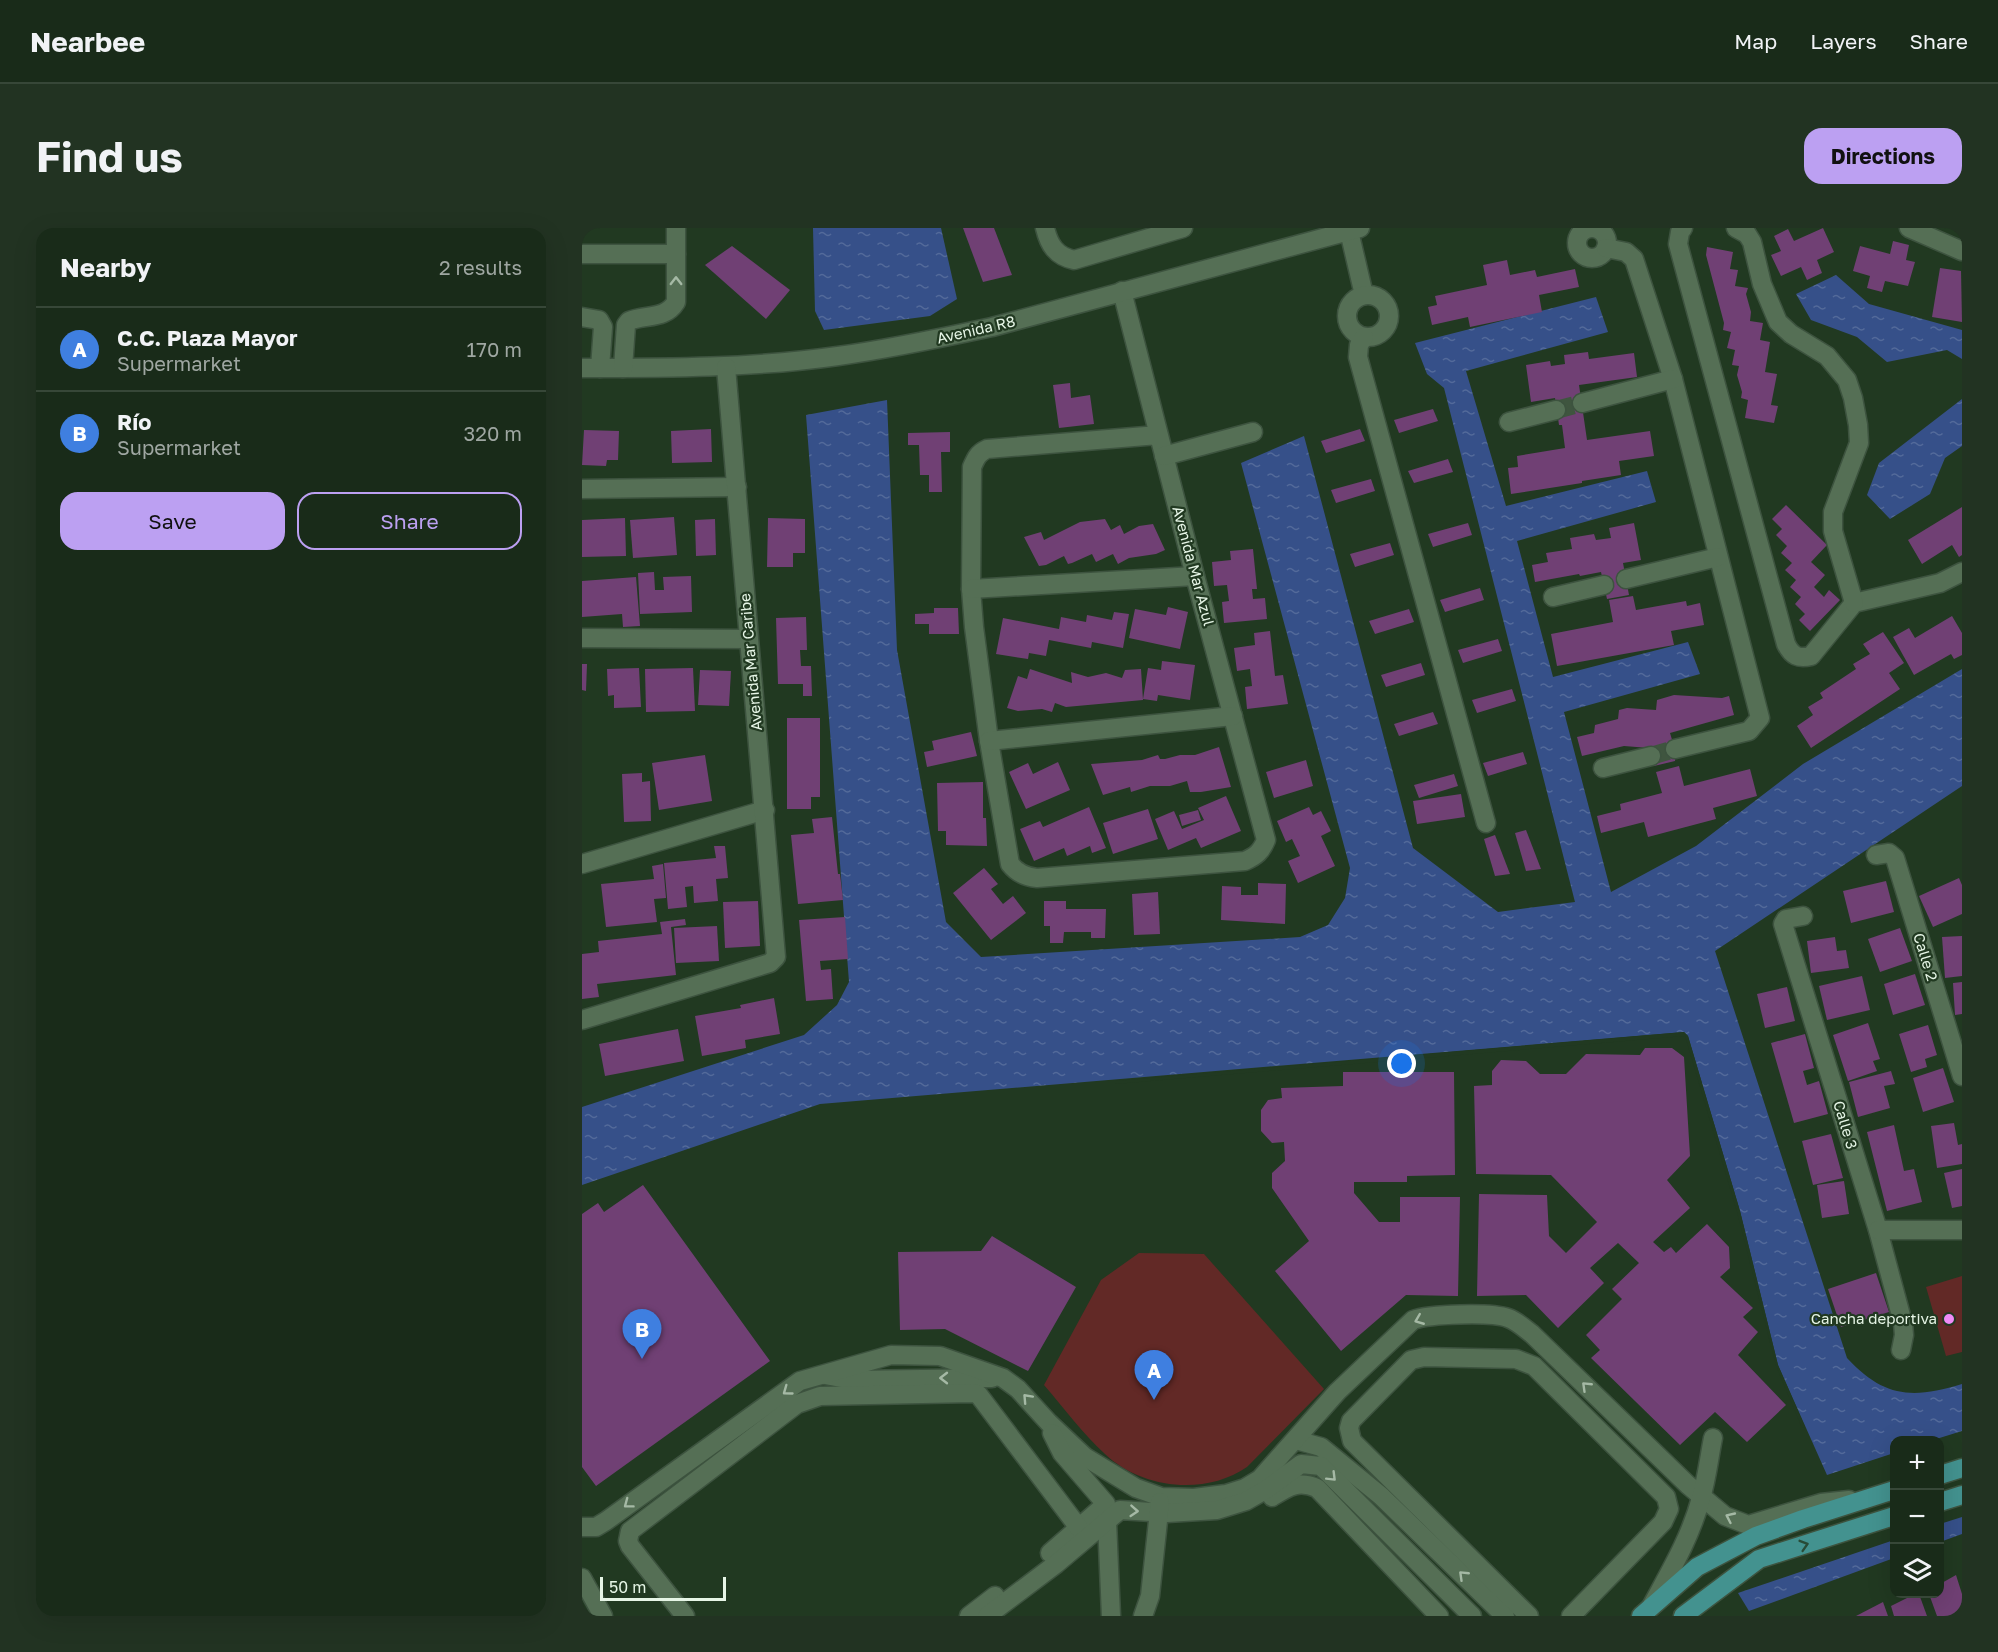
<!DOCTYPE html>
<meta charset="utf-8">
<style>
:root{--surface:#192b19;--page:#232;--text:#f1f3f6;--muted:#9fa7a2;--line:#374738;--accent:#bca0f2}
body{margin:0;font-family:"Golos Text",sans-serif;background:var(--page);color:var(--text)}
.controls{position:absolute;right:18px;bottom:18px;display:grid;overflow:hidden;border-radius:12px;box-shadow:0 6px 24px #0002}
.controls button{width:54px;height:54px;display:grid;place-items:center;padding:0;border:0;border-bottom:2px solid var(--line);background:var(--surface);color:var(--text);font:30px sans-serif}
.scale{position:absolute;left:18px;bottom:15px;width:126px;box-sizing:border-box;padding-left:6px;border:3px solid #e6f5e6;border-top:0;font-size:16px;line-height:21px;white-space:nowrap;color:#e6f5e6;-webkit-text-stroke:4px #213921;paint-order:stroke}
.you{position:absolute;left:820px;top:836px;width:21px;height:21px;margin:-15px;border:4px solid #fff;border-radius:50%;background:#1a73e8;box-shadow:0 0 0 9px #1a73e833}
.badge{display:grid;place-items:center;width:39px;height:39px;border-radius:50%;background:var(--accent);color:#fff;font-size:20px;font-weight:700}
.pin{position:absolute;translate:-50% -50px;filter:drop-shadow(0 2px 3px #0008)}
.pin::after{content:'';position:absolute;top:32px;width:21px;height:18px;background:inherit;clip-path:polygon(0 0,100% 0,50% 100%)}
.list{margin:0;padding:0;list-style:none}
h2{display:flex;justify-content:space-between;align-items:center;height:78px;margin:0;padding:0 24px;font-size:26px}
h2 small{font-size:20px;font-weight:400;color:var(--muted)}
.list li{display:grid;grid-template-columns:39px 1fr auto;gap:18px;align-items:center;box-sizing:border-box;height:84px;padding:0 24px;border-top:2px solid var(--line)}
.list b{display:block;font-size:22px;white-space:nowrap}
.list p{margin:0;font-size:20px;white-space:nowrap;color:var(--muted)}
.list em{font-size:20px;font-style:normal;color:var(--muted)}
.actions{display:flex;gap:12px;padding:18px 24px}
.actions a{flex:1;padding:14px 0;border:2px solid var(--accent);border-radius:18px;text-align:center;font-size:21px;color:var(--accent)}
.actions .main{background:var(--accent);color:#111}
.icon{flex:none;width:33px;height:33px;fill:none;stroke:currentColor;stroke-width:2;stroke-linecap:round;stroke-linejoin:round}
.map{position:relative;flex:none;width:1380px;height:1388px;overflow:hidden;border-radius:18px}
header{display:flex;align-items:center;gap:36px;box-sizing:border-box;height:84px;padding:0 30px;background:var(--surface);border-bottom:2px solid var(--line)}
header strong{font-size:28px}
nav{display:flex;gap:33px;margin-inline-start:auto;font-size:21px}
.intro{display:flex;align-items:center;justify-content:space-between;box-sizing:border-box;height:144px;padding:0 36px}
h1{margin:0;font-size:42px}
.button{padding:15px 27px;border-radius:18px;background:var(--accent);color:#111;font-size:21px;font-weight:700}
main{display:flex;gap:36px;padding:0 36px}
aside{flex:1;background:var(--surface);border-radius:18px;box-shadow:0 6px 24px #0002}
.map>svg:first-child{display:block}
</style>
<header>
<strong>Nearbee</strong>
<nav><a>Map</a><a>Layers</a><a>Share</a></nav>
</header>
<div class="intro"><h1>Find us</h1><a class="button">Directions</a></div>
<main>
<aside>
<h2>Nearby<small>2 results</small></h2>
<ul class="list">
<li><span class="badge" style="background:#3f7fe0">A</span><div><b>C.C. Plaza Mayor</b><p>Supermarket</p></div><em>170 m</em></li>
<li><span class="badge" style="background:#3f7fe0">B</span><div><b>Río</b><p>Supermarket</p></div><em>320 m</em></li>
</ul>
<div class="actions"><a class="main">Save</a><a>Share</a></div>
</aside>
<div class="map">
<svg width="1380" height="1388" viewBox="0 0 1380 1388">
<defs>
<pattern id="water-ripples" width="26" height="14" patternUnits="userSpaceOnUse" patternTransform="scale(1.5)"><rect width="26" height="14" fill="#365089"/><path d="M2 4q2-2 4 0t4 0M15 11q2-2 4 0t4 0" fill="none" stroke="#536a9a"/></pattern>
</defs>
<rect width="100%" height="100%" fill="#213921"/>
<g fill="#622926">
<path d="M557,1025L622,1026L742,1161L665,1239C623,1268 560,1261 523,1226C501,1206 482,1180 462,1157L519,1052Z"/>
<path d="M1380,1048V1124L1364,1128L1344,1059Z"/>
</g>
<g fill="url(#water-ripples)">
<path d="M231,0H359L375,71L348,88L242,102L233,83Z"/>
<path d="M1254,47L1287,76L1380,102V131L1365,122L1305,134L1275,109L1229,92L1214,66Z"/>
<path d="M1014,69L1026,104L884,143L924,278L1065,243L1074,274L935,313L971,449L1106,414L1118,446L982,484L1029,664L1114,618L1221,536L1380,441V558L1133,723L1265,1130C1302,1170 1331,1171 1380,1156V1203L1351,1212H1312V1225L1245,1247L1196,1137L1158,983L1106,808L1102,804L238,876L0,957V879L222,807L255,777L267,754L224,187L305,172L315,422L364,694L399,729L718,709L746,697L763,670L768,640L659,235L722,208L831,620L916,684L993,674L862,160L845,146L833,115Z"/>
<path d="M1380,171V218L1363,230L1348,266L1308,291L1285,267L1297,235Z"/>
<path d="M1380,1289V1306L1358,1314V1296Z"/>
<path d="M1312,1312V1330L1167,1383L1156,1365Z"/>
</g>
<path fill="#213921" d="M1102,804L1106,808L1158,983L1196,1137L1223,1199L1220,1200L1194,1138L1155,984L1103,808L533,856V853Z"/>
<g fill="#704074">
<path d="M381,0H412L430,47L401,54Z"/>
<path d="M1241,0L1252,24L1235,32L1240,45L1225,52L1219,39L1199,48L1189,27L1199,23L1192,8L1206,1L1212,13Z"/>
<path d="M1311,13L1327,17L1324,32L1333,34L1326,58L1303,53L1300,64L1285,60L1288,48L1271,43L1278,18L1308,26Z"/>
<path d="M150,18L208,62L184,91L123,37Z"/>
<path d="M1125,19L1151,24L1148,41L1156,42L1153,58L1166,60L1164,66L1169,84L1168,93L1181,95L1178,112L1188,114L1183,144L1195,146L1189,177L1196,178L1192,195L1163,190L1166,172L1159,170L1160,164L1155,147L1157,138L1150,137L1153,122L1145,120L1149,104L1141,102L1142,95L1124,27Z"/>
<path d="M925,32L928,47L953,42L955,49L993,41L997,59L957,67L960,84L888,99L886,89L850,97L846,79L855,77L853,68L905,57L901,37Z"/>
<path d="M1358,40L1379,43L1380,94L1350,89Z"/>
<path d="M1006,124L1007,131L1052,125L1055,149L997,157L1005,212L1068,203L1072,228L1037,233L1039,247L1000,253V255L929,266L926,240L936,239L935,228L983,220L980,197H977L973,170L949,174L944,137L968,133L969,138L983,136L982,127Z"/>
<path d="M488,155L489,170L508,167L512,196L477,200L471,157Z"/>
<path d="M851,181L856,193L817,205L812,192Z"/>
<path d="M129,201L130,234L90,235L89,203Z"/>
<path d="M778,201L783,213L744,225L739,213Z"/>
<path d="M2,202L37,203L36,232H25L24,238L0,237Z"/>
<path d="M368,204V224H359L360,264H347V247H338L337,217H326V205Z"/>
<path d="M866,231L871,244L832,255L826,243Z"/>
<path d="M789,251L793,263L754,275L749,262Z"/>
<path d="M1204,277L1245,317L1229,334L1243,347L1232,359L1242,369L1247,362L1258,372L1228,403L1217,392L1223,386L1213,376L1219,369L1208,359L1214,352L1203,342L1210,335L1199,325L1205,318L1194,307L1200,301L1190,291Z"/>
<path d="M1380,279V327L1377,329L1370,317L1340,336L1326,312Z"/>
<path d="M92,289L95,327L51,330L48,292Z"/>
<path d="M43,290L44,328L0,329V292Z"/>
<path d="M186,290L223,291V325H211V339H185Z"/>
<path d="M133,291L134,327L114,328L113,292Z"/>
<path d="M523,291L529,302L538,297L542,306L557,298L571,296L583,322L574,326L547,330L536,336L531,326L514,334L510,326L490,335L486,336L482,328L464,337L457,338L442,309L459,304L462,312L498,294Z"/>
<path d="M886,295L890,307L851,319L846,306Z"/>
<path d="M1052,295L1059,332L1041,335L1047,367L1025,371L1019,344L998,348L997,346L953,354L950,337L966,334L964,325L990,321L988,310L1012,306L1014,312L1029,310L1027,300Z"/>
<path d="M808,315L812,327L773,339L768,326Z"/>
<path d="M671,321L675,361H670L671,371L683,370L685,391L642,395L640,374L647,373L645,357L632,358L630,334L649,332L648,323Z"/>
<path d="M72,344L73,362H82L81,349L109,348L110,384L58,386L56,345Z"/>
<path d="M54,349L58,398L41,399L40,386L0,389V353Z"/>
<path d="M898,360L902,372L863,384L858,372Z"/>
<path d="M1051,368L1054,382L1104,373L1105,378L1118,375L1122,397L1089,403L1092,417L975,438L969,406L1031,394L1027,372Z"/>
<path d="M586,379L606,384L598,421L547,410L553,381L584,387Z"/>
<path d="M352,380H376L377,406H347V396H333V386L352,385Z"/>
<path d="M827,381L832,394L793,406L787,393Z"/>
<path d="M532,384L547,386L541,420L510,414L509,420L467,412L464,428L447,425L446,431L414,426L421,390L477,401L479,389L504,394L505,387L530,392Z"/>
<path d="M1370,388L1380,405V427L1372,431L1369,426L1332,447L1311,409L1327,400L1333,410Z"/>
<path d="M224,389L225,422H218L219,438H229L230,468H221V456H196L194,390Z"/>
<path d="M688,403L693,448L701,447L706,476L665,481L663,459L670,458L668,441L655,443L652,420L673,417L672,405Z"/>
<path d="M1301,404L1322,435L1307,445L1318,461L1229,520L1215,498L1231,487L1226,479L1241,470L1238,465L1274,441L1271,436L1288,426L1281,416Z"/>
<path d="M916,411L920,423L881,435L876,422Z"/>
<path d="M580,433L613,437L608,472L576,467L575,473L561,471L566,440L579,442Z"/>
<path d="M839,435L843,447L804,459L799,447Z"/>
<path d="M0,436H5L4,463L0,462Z"/>
<path d="M57,440L59,479L32,480V467L26,468L25,441Z"/>
<path d="M111,440L113,483L64,484L63,441Z"/>
<path d="M448,441L490,455L489,444L506,449L524,445L540,450L543,442L559,441L561,472L484,479L473,475L470,484L460,481L436,483L425,480L436,448L445,451Z"/>
<path d="M118,442L149,443L147,478L116,477Z"/>
<path d="M930,461L934,473L895,485L890,472Z"/>
<path d="M1092,467L1140,470L1147,468L1152,487L1088,505L1094,525L1093,533L1072,538L1067,520L1042,518L1000,528L995,509L1012,505L1013,497L1036,491L1037,482L1045,480L1074,482L1075,472Z"/>
<path d="M851,484L856,496L817,508L812,496Z"/>
<path d="M205,490H238V569H229V581H205Z"/>
<path d="M389,504L395,528L345,539L342,524L352,522L350,513Z"/>
<path d="M637,519L649,559L619,564H608L605,553L588,558H568L549,564L548,559L521,567L509,536L560,532L576,527L578,531H583L598,527H613Z"/>
<path d="M941,524L945,536L906,548L901,535Z"/>
<path d="M123,527L130,573L77,582L70,535Z"/>
<path d="M724,532L731,558L692,570L684,544Z"/>
<path d="M476,534L488,562L444,581L427,544L446,535L451,546Z"/>
<path d="M1097,538L1102,558L1168,541L1175,568L1131,580L1134,591L1066,609L1062,594L1019,605L1015,588L1039,582L1038,576L1080,565L1074,544Z"/>
<path d="M60,545V554L68,553L69,593L42,594L40,546Z"/>
<path d="M872,546L876,558L837,570L832,557Z"/>
<path d="M401,554V590H404L405,618L364,617V603H356L355,555Z"/>
<path d="M879,566L883,589L835,596L831,573Z"/>
<path d="M644,568L659,603L619,620L614,610L586,622L573,591L592,583L600,601L622,592L616,580Z"/>
<path d="M507,579L524,620L510,625L508,618L485,628L482,620L452,633L438,601L458,593L461,599Z"/>
<path d="M727,579L731,587L739,583L749,603L739,608L753,638L716,655L706,633L718,628L710,611L704,614L695,593Z"/>
<path d="M566,581L576,611L531,626L521,595Z"/>
<path d="M616,582L619,592L600,598L597,587Z"/>
<path d="M250,589L256,646H258L261,672L216,676L209,607L232,605L230,591Z"/>
<path d="M944,602L959,641L944,643L933,605Z"/>
<path d="M913,607L928,646L913,648L902,611Z"/>
<path d="M132,618H143L146,650L134,651L136,673L112,675L111,658L103,659L105,679L86,681L82,635L134,630Z"/>
<path d="M81,636L84,670L72,671L75,694L24,699L19,656L72,651L70,638Z"/>
<path d="M402,640L416,656L409,661L421,676L431,668L444,685L409,712L371,665Z"/>
<path d="M1377,650L1380,657V686L1351,699L1337,668Z"/>
<path d="M1304,653L1312,684L1269,695L1261,663Z"/>
<path d="M676,655L704,656L703,696L639,692L640,658L659,659V667H676Z"/>
<path d="M576,664L578,706L552,707L550,666Z"/>
<path d="M176,673L178,718L143,720L141,674Z"/>
<path d="M462,673H484V681H524L523,710H509V704H482L481,715H468V698H462Z"/>
<path d="M263,689L266,731L238,733L239,742L249,741L251,771L224,773L217,692Z"/>
<path d="M103,691L104,697L89,699L94,747L15,756L17,769L0,771V726L17,724L16,713L80,706L78,694Z"/>
<path d="M135,698L137,733L94,735L92,700Z"/>
<path d="M1318,700L1330,733L1298,744L1286,711Z"/>
<path d="M1380,708V748L1363,750L1360,709Z"/>
<path d="M1253,709L1255,723L1264,722L1267,740L1229,745L1225,713Z"/>
<path d="M1333,746L1343,777L1311,787L1302,756Z"/>
<path d="M1280,748L1288,782L1245,792L1237,758Z"/>
<path d="M1380,754V786L1373,787L1371,755Z"/>
<path d="M1205,759L1213,793L1183,800L1175,766Z"/>
<path d="M192,770L198,806L163,812L164,820L120,828L113,788L159,780L158,777Z"/>
<path d="M1286,795L1298,831L1291,833L1295,843L1266,853L1251,807Z"/>
<path d="M1346,797L1355,827L1343,831L1345,839L1329,844L1317,806Z"/>
<path d="M96,801L102,833L23,848L17,816Z"/>
<path d="M1223,806L1232,840L1221,843L1225,857L1237,853L1246,886L1212,895L1189,815Z"/>
<path d="M1063,820H1090L1102,829L1108,928L1085,952L1108,980L1071,1014L1082,1024L1089,1019L1094,1025L1125,996L1147,1019L1148,1040L1138,1049L1171,1080L1161,1089L1176,1104L1156,1127L1204,1177L1165,1214L1133,1184L1098,1217L1009,1130L1018,1122L1004,1107L1040,1071L1030,1061L1057,1035L1036,1015L1008,1040L1022,1055L976,1100L944,1067L895,1068L897,966L965,967L967,1008L984,1025L1015,994L969,947L894,946L892,858L910,857V843L919,832L944,833L958,846H984L1004,826L1058,827Z"/>
<path d="M1361,840L1372,874L1341,884L1331,850Z"/>
<path d="M1309,843L1313,856L1302,858L1308,880L1276,889L1267,854Z"/>
<path d="M761,844H872L873,947L825,948V954H772V965L797,994H818V969H878L876,1068L824,1067L759,1123L693,1043L727,1013L690,960V945L703,933L702,914L690,915L679,903V882L686,872L700,870L699,860L761,858Z"/>
<path d="M1372,895L1376,917L1380,916V936L1355,940L1349,898Z"/>
<path d="M1312,897L1322,943L1332,941L1340,974L1305,983L1285,904Z"/>
<path d="M1249,906L1261,950L1231,957L1220,913Z"/>
<path d="M1380,941V978L1370,980L1362,945Z"/>
<path d="M1262,953L1267,986L1240,990L1235,957Z"/>
<path d="M61,957L188,1133L14,1258L0,1239V986L16,975L22,984Z"/>
<path d="M410,1008L494,1059L446,1143L363,1101L318,1102L316,1024L399,1023Z"/>
<path d="M1294,1045L1307,1084L1259,1099L1246,1061Z"/>
<path d="M1374,1347L1380,1366V1388H1355L1347,1366H1358V1356Z"/>
<path d="M1333,1366H1337L1345,1388H1312L1309,1378Z"/>
<path d="M1301,1374L1306,1388H1274Z"/>
</g>
<g fill="none" stroke-linecap="round" stroke-linejoin="round">
<g stroke="#3f553f" stroke-width="18" stroke-dasharray="18 9" stroke-linecap="butt">
<path d="M974,182L1000,175"/>
<path d="M1069,528L1093,521"/>
</g>
<defs>
<g id="minor">
<path d="M463,0C467,17 474,28 492,32L601,0"/>
<path d="M1101,0L1098,4L1096,16L1204,416C1210,428 1216,431 1229,428L1272,375L1358,355L1380,344"/>
<path d="M1154,0L1165,6L1170,14L1180,56L1196,94L1209,106L1245,128L1265,152L1271,170L1276,197L1277,215L1251,284V303L1272,375"/>
<path d="M1327,0L1380,23"/>
<circle cx="1010" cy="15" r="15"/>
<path d="M767,3L782,67"/>
<path d="M1024,20L1044,24L1052,31L1091,151L1178,490L1167,503L1093,521"/>
<path d="M0,26H94"/>
<path d="M540,63L613,348L684,612C679,624 674,628 663,633L455,650C443,649 435,645 428,636L407,513L392,399L389,361L390,239C394,230 396,225 405,221L576,207"/>
<circle cx="786" cy="88" r="21"/>
<path d="M0,89L17,92L21,99L18,140"/>
<path d="M782,109L777,117L776,129L904,595"/>
<path d="M0,140C85,140 172,140 256,128C308,121 359,110 410,99L778,0"/>
<path d="M41,140L44,97L47,93C64,86 83,92 94,74V0"/>
<path d="M1000,175L1091,151"/>
<path d="M927,194L974,182"/>
<path d="M582,228L671,204"/>
<path d="M0,261L155,259"/>
<path d="M1044,351L1136,329"/>
<path d="M389,361L613,348"/>
<path d="M971,369L1022,357"/>
<path d="M0,410L166,411"/>
<path d="M407,513L651,488"/>
<path d="M1021,540L1069,528"/>
<path d="M1294,627L1307,625L1313,630L1380,848"/>
<path d="M0,636L183,582"/>
<path d="M1221,688L1204,691L1201,696L1296,1002L1321,1095L1322,1107L1319,1122"/>
<path d="M0,792L188,735L194,729L144,139"/>
<path d="M1296,1002H1380"/>
<path d="M243,1147L270,1152L410,1150"/>
<path d="M714,1212L739,1219L799,1268L923,1388"/>
<path d="M690,1269C706,1259 716,1252 735,1260L857,1388"/>
<path d="M525,1293L529,1388"/>
<path d="M0,1299H14L24,1293L218,1153L309,1127L358,1128L421,1150L436,1161L467,1195L503,1229L554,1260L579,1269L612,1270L644,1266L663,1260L678,1251L755,1164L831,1092C847,1086 909,1084 926,1090C935,1093 942,1100 950,1106L1106,1257L1143,1288L1166,1297L1239,1275L1267,1272"/>
<path d="M468,1325L524,1276L480,1225L470,1205"/>
<path d="M0,1350L21,1388"/>
<path d="M1070,1377C1089,1342 1109,1308 1119,1270C1125,1250 1127,1230 1131,1210"/>
<path d="M103,1388L48,1318L46,1313L48,1303L215,1176L238,1168L391,1165L396,1166L497,1300"/>
<path d="M387,1388L413,1368"/>
<path d="M405,1388L474,1336L538,1282L585,1285L635,1282L664,1273L685,1261L719,1236L739,1238L890,1388"/>
<path d="M561,1388L568,1368L578,1274"/>
<path d="M947,1388L770,1213L767,1200L769,1193L829,1132L842,1129L934,1131L952,1138L1084,1269L1087,1281L1081,1294L989,1388"/>
</g>
<g id="major">
<path d="M1358,1247L1380,1240"/>
<path d="M1358,1274L1380,1267"/>
<path d="M1059,1388L1115,1339L1174,1308L1221,1291L1312,1262"/>
<path d="M1101,1388L1177,1331L1312,1288"/>
</g>
</defs>
<use href="#minor" stroke="#3d533f" stroke-width="21"/>
<use href="#major" stroke="#3d533f" stroke-width="21"/>
<use href="#minor" stroke="#556f55" stroke-width="18"/>
<use href="#major" stroke="#43928f" stroke-width="18"/>
</g>
<defs><path id="oneway-chevron" d="M-2-3.5L2.5 0L-2 3.5" fill="none" stroke-width="1.6" stroke-linecap="round" stroke-linejoin="round" transform="scale(1.5)"/></defs>
<g stroke="#a5b9a5">
<use href="#oneway-chevron" transform="translate(94 53) rotate(-90)"/>
<use href="#oneway-chevron" transform="translate(837 1092) rotate(158)"/>
<use href="#oneway-chevron" transform="translate(362 1150) rotate(180)"/>
<use href="#oneway-chevron" transform="translate(1004 1158) rotate(-136)"/>
<use href="#oneway-chevron" transform="translate(205 1163) rotate(144)"/>
<use href="#oneway-chevron" transform="translate(445 1170) rotate(-133)"/>
<use href="#oneway-chevron" transform="translate(750 1249) rotate(45)"/>
<use href="#oneway-chevron" transform="translate(46 1276) rotate(143)"/>
<use href="#oneway-chevron" transform="translate(552 1283) rotate(4)"/>
<use href="#oneway-chevron" transform="translate(1148 1289) rotate(-155)"/>
<use href="#oneway-chevron" transform="translate(881 1347) rotate(-136)"/>
</g>
<use stroke="#284b37" href="#oneway-chevron" transform="translate(1222 1317) rotate(-17)"/>
<circle fill="#ef8bf6" stroke="#213921" stroke-width="2" cx="1367" cy="1091" r="6"/>
<g text-anchor="middle" stroke-width="4.5" stroke-linejoin="round" paint-order="stroke">
<g font-size="15" fill="#e6f5e6" stroke="#213921">
<text transform="translate(394 102) rotate(-13)" y="5">Avenida R8</text>
<text transform="translate(611 338) rotate(75)" y="5">Avenida Mar Azul</text>
<text transform="translate(169 434) rotate(-95)" y="5">Avenida Mar Caribe</text>
<text transform="translate(1343 729) rotate(73)" y="5">Calle 2</text>
<text transform="translate(1263 897) rotate(73)" y="5">Calle 3</text>
</g>
<g font-size="15" fill="#e6f5e6" stroke="#213921" text-anchor="end">
<text x="1355" y="1096">Cancha deportiva</text>
</g>
</g>
</svg>
<div class="controls">
<button>+</button>
<button>−</button>
<button><svg class="icon" aria-label="layers" viewBox="0 0 24 24"><path d="M12 4l9 5-9 5-9-5zM3 14l9 5 9-5"/></svg></button>
</div>
<div class="scale">50 m</div>
<div class="you"></div>
<div class="pin badge" style="left:572px;top:1172px;background:#3f7fe0">A</div>
<div class="pin badge" style="left:60px;top:1131px;background:#3f7fe0">B</div>
</div>
</main>
